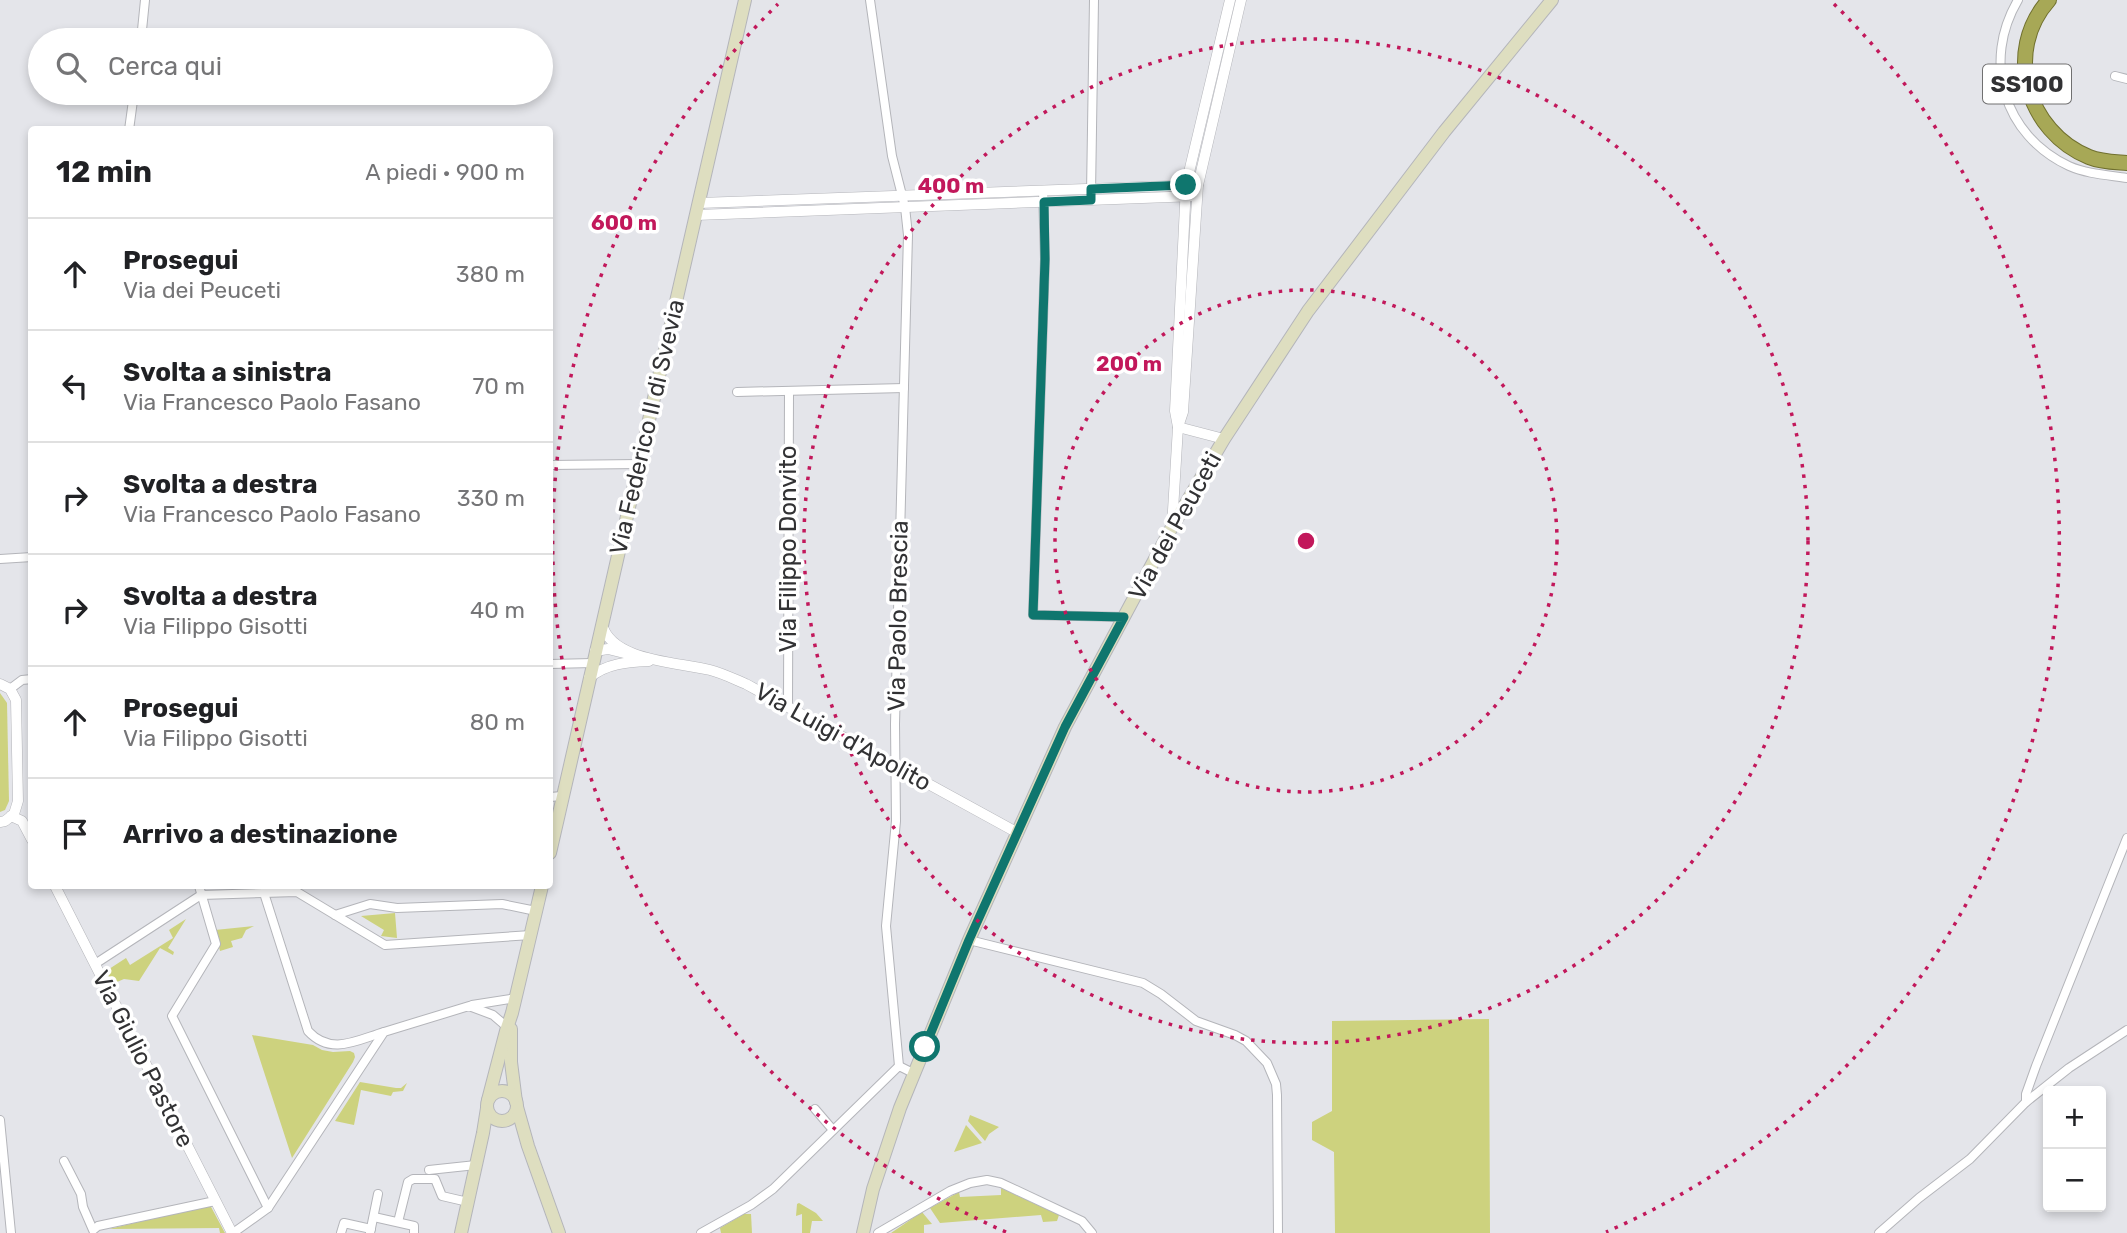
<!DOCTYPE html>
<html lang="it">
<meta charset="utf-8">
<style>
:root{--surface:#fff;--page:#f2f2f2;--text:#202124;--muted:#757577;--line:#e0e0e0}
body{margin:0;font-family:Rubik,sans-serif;background:var(--page);color:var(--text)}
.controls{position:absolute;right:21px;bottom:21px;display:grid;overflow:hidden;border-radius:7px;box-shadow:0 4px 10px #0003}
.controls button{width:63px;height:63px;display:grid;place-items:center;padding:0;border:0;border-bottom:2px solid var(--line);background:var(--surface);color:var(--text);font:35px sans-serif}
.stop{position:absolute;width:21px;height:21px;margin:-16px;border:5px solid #0f766e;border-radius:50%;background:#fff}
.stop.end{background:#0f766e;border-color:#fff;box-shadow:0 2px 7px #0008}
.list{margin:0;padding:0;list-style:none}
h2{display:flex;justify-content:space-between;align-items:center;height:91px;margin:0;padding:0 28px;font-size:30px}
h2 small{font-size:23px;font-weight:400;color:var(--muted)}
.list li{display:grid;grid-template-columns:46px 1fr auto;gap:21px;align-items:center;box-sizing:border-box;height:112px;padding:0 28px;border-top:2px solid var(--line)}
.list b{display:block;font-size:26px;white-space:nowrap}
.list p{margin:0;font-size:23px;white-space:nowrap;color:var(--muted)}
.list em{font-size:23px;font-style:normal;color:var(--muted)}
.icon{flex:none;width:38px;height:38px;fill:none;stroke:currentColor;stroke-width:2;stroke-linecap:round;stroke-linejoin:round}
.map{position:relative;flex:none;width:2127px;height:1233px;overflow:hidden}
.search{position:absolute;background:var(--surface);box-shadow:0 4px 10px #0003;left:28px;top:28px;width:525px;height:77px;display:flex;align-items:center;gap:18px;box-sizing:border-box;padding:0 24px;border-radius:38px;color:var(--muted);font-size:26px}
.panel{position:absolute;background:var(--surface);box-shadow:0 4px 10px #0003;left:28px;top:126px;width:525px;height:763px;border-radius:7px}
.map>svg:first-child{display:block}
</style>
<div class="map">
<svg width="2127" height="1233" viewBox="0 0 2127 1233">
<rect width="100%" height="100%" fill="#e4e5ea"/>
<g fill="#cdd27e">
<path d="M0,693L7,703L9,801L5,810L0,812Z"/>
<path d="M395,913L397,938L381,936L384,930L361,916Z"/>
<path d="M186,919L168,948L174,952L173,955L160,948L139,981L124,979L117,982L111,981L106,971L126,958L130,965L173,938L169,930Z"/>
<path d="M254,926L246,930L242,938L231,941L233,947L220,951L215,930Z"/>
<path d="M1489,1019L1490,1233H1335L1334,1152L1312,1140V1122L1332,1111V1021Z"/>
<path d="M252,1035L313,1045L322,1050L333,1052L350,1051L354,1053L355,1057L353,1062L292,1158Z"/>
<path d="M360,1082L396,1088H401L407,1083L403,1091L393,1092L391,1096L361,1090L354,1125L335,1121Z"/>
<path d="M970,1115L999,1127L989,1134L985,1141L968,1121Z"/>
<path d="M966,1125L982,1143L954,1152Z"/>
<path d="M1001,1188L1059,1215L1057,1221L1043,1222L1041,1215L940,1223L930,1208L959,1192L960,1197L1001,1195Z"/>
<path d="M799,1203L816,1213L823,1221H812L810,1233H802V1214L796,1216L797,1204Z"/>
<path d="M210,1205L225,1233H220L219,1228L109,1229Z"/>
<path d="M922,1212L932,1224L924,1225V1233H891Z"/>
<path d="M744,1214H751L752,1233H721L720,1228Z"/>
</g>
<g fill="none" stroke-linecap="round" stroke-linejoin="round">
<defs>
<g id="minor">
<path d="M870,0L892,156L905,207L908,235L895,724L896,821L886,926L899,1066"/>
<path d="M2018,0C1982,61 2003,135 2069,166C2087,174 2107,175 2127,178"/>
<path d="M141,40L145,0"/>
<path d="M2115,76L2127,79"/>
<path d="M129,130L134,93"/>
<path d="M1043,190L1045,259L1033,615L1124,617"/>
<path d="M1091,193L1094,0"/>
<path d="M737,392L904,388"/>
<path d="M550,465L639,464"/>
<path d="M0,559L32,557"/>
<path d="M550,664L593,663"/>
<path d="M10,689L22,680L32,679"/>
<path d="M788,707L789,391"/>
<path d="M550,797L562,796"/>
<path d="M199,886L216,944L172,1016L268,1208"/>
<path d="M264,893L308,1031C331,1056 357,1040 384,1032"/>
<path d="M335,915L370,904L397,908L502,904L536,911"/>
<path d="M969,940L1143,983L1161,994L1196,1021L1235,1035L1246,1041L1267,1063L1276,1084L1277,1095L1278,1233"/>
<path d="M95,964L201,895L297,892L385,945L531,935"/>
<path d="M472,1005L516,998"/>
<path d="M2026,1102L2069,1068L2127,1030"/>
<path d="M815,1109L833,1130"/>
<path d="M0,1120L11,1233"/>
<path d="M64,1161L81,1194L83,1207L93,1230L98,1226L215,1201"/>
<path d="M429,1170L476,1165"/>
<path d="M374,1217L414,1226V1233"/>
<path d="M398,1222L408,1182L413,1179H435L442,1196L468,1202"/>
<path d="M233,1233L268,1208L384,1032L469,1006L493,1015L507,1027"/>
<path d="M341,1233L344,1223L371,1229"/>
<path d="M370,1233L378,1194"/>
<path d="M701,1233L751,1205L773,1189L899,1066L913,1073"/>
<path d="M878,1233L950,1191L970,1183L987,1180L1001,1183L1082,1221L1092,1233"/>
<path d="M1879,1233L1919,1198L1970,1159L2026,1102V1094L2036,1066L2127,838"/>
</g>
<g id="tertiary">
<path d="M699,203L1198,185"/>
<path d="M696,215L1196,196"/>
<path d="M1179,424L1183,412L1198,185L1241,0"/>
<path d="M1178,427L1224,439"/>
<path d="M1172,527L1178,427L1175,411L1186,185L1230,0"/>
<path d="M602,624C611,662 680,662 710,670C722,673 734,679 746,684L1018,833"/>
<path d="M595,651L608,649L628,654"/>
<path d="M589,678C606,663 628,662 649,661"/>
<path d="M0,684L10,689L16,700L18,801L14,814L5,821L0,822"/>
<path d="M11,816L22,821L32,840"/>
<path d="M55,886L232,1233"/>
</g>
<g id="secondary">
<path d="M550,853L745,0"/>
<path d="M511,1029V1062L516,1102"/>
<circle cx="502" cy="1106" r="15"/>
<path d="M488,1100L506,1031L512,1013L542,886"/>
<path d="M517,1107L528,1146L559,1233"/>
<path d="M461,1233L483,1133L487,1108"/>
<path d="M863,1233L873,1189L900,1108L969,940L1065,727L1172,527L1224,439L1308,311L1444,132L1552,0"/>
</g>
<path id="trunk" d="M2049,0C2003,51 2027,132 2089,157C2101,162 2115,162 2127,163"/>
</defs>
<use href="#minor" stroke="#b4b5ba" stroke-width="10"/>
<use href="#tertiary" stroke="#b4b5ba" stroke-width="11"/>
<use href="#secondary" stroke="#b4b5ba" stroke-width="14"/>
<use href="#trunk" stroke="#70702f" stroke-width="16"/>
<use href="#minor" stroke="#fff" stroke-width="8"/>
<use href="#tertiary" stroke="#fff" stroke-width="10"/>
<use href="#secondary" stroke="#dedec0" stroke-width="12"/>
<use href="#trunk" stroke="#a7a856" stroke-width="14"/>
</g>
<g fill="none" stroke-linecap="round" stroke-linejoin="round">
<path stroke="#0f766e" stroke-width="9" d="M925,1047L969,940L1065,727L1124,617L1033,615L1045,259L1044,202L1091,200V189L1186,185"/>
</g>
<g fill="none" stroke="#c2185b" stroke-width="3.5" stroke-dasharray="3.5 7">
<circle cx="1306" cy="541" r="251"/>
<circle cx="1306" cy="541" r="502"/>
<path d="M1006 1232A753 753 0 0 1 778 4M1834 4A753 753 0 0 1 1606 1232"/>
</g>
<g text-anchor="middle" stroke-width="7" stroke-linejoin="round" paint-order="stroke">
<rect fill="#fff" stroke="#707071" stroke-width="2" x="1983" y="64.5" width="88" height="39" rx="5"/>
<g font-size="23" font-weight="bold" fill="#323234">
<text x="2027" y="92">SS100</text>
</g>
<g font-size="24" fill="#323234" stroke="#fff">
<text transform="translate(647 427) rotate(-77)" y="8">Via Federico II di Svevia</text>
<text transform="translate(1175 526) rotate(-61)" y="8">Via dei Peuceti</text>
<text transform="translate(788 549) rotate(-90)" y="8">Via Filippo Donvito</text>
<text transform="translate(898 616) rotate(-89)" y="8">Via Paolo Brescia</text>
<text transform="translate(843 737) rotate(29)" y="8">Via Luigi d'Apolito</text>
<text transform="translate(143 1059) rotate(63)" y="8">Via Giulio Pastore</text>
</g>
</g>
<circle cx="1306" cy="541" r="10" fill="#c2185b" stroke="#fff" stroke-width="3.5"/>
<g font-size="21" text-anchor="middle" font-weight="bold" fill="#c2185b" stroke="#fff" stroke-width="7" stroke-linejoin="round" paint-order="stroke">
<text x="951" y="193">400 m</text>
<text x="624" y="230">600 m</text>
<text x="1129" y="371">200 m</text>
</g>
</svg>
<div class="controls">
<button>+</button>
<button>−</button>
</div>
<div class="stop" style="left:925px;top:1047px"></div>
<div class="stop end" style="left:1186px;top:185px"></div>
<div class="search"><svg class="icon" aria-label="search" viewBox="0 0 24 24"><circle cx="10" cy="10" r="6"/><path d="M15 15l6 6"/></svg>Cerca qui</div>
<section class="panel">
<h2>12 min<small>A piedi · 900 m</small></h2>
<ul class="list">
<li><svg class="icon" aria-label="ahead" viewBox="0 0 24 24"><path d="M12 20V5M6 11l6-6 6 6"/></svg><div><b>Prosegui</b><p>Via dei Peuceti</p></div><em>380 m</em></li>
<li><svg class="icon" aria-label="left" viewBox="0 0 24 24"><path d="M17 20v-9H6M10 6l-5 5 5 5"/></svg><div><b>Svolta a sinistra</b><p>Via Francesco Paolo Fasano</p></div><em>70 m</em></li>
<li><svg class="icon" aria-label="right" viewBox="0 0 24 24"><path d="M7 20v-9h11M14 6l5 5-5 5"/></svg><div><b>Svolta a destra</b><p>Via Francesco Paolo Fasano</p></div><em>330 m</em></li>
<li><svg class="icon" aria-label="right" viewBox="0 0 24 24"><path d="M7 20v-9h11M14 6l5 5-5 5"/></svg><div><b>Svolta a destra</b><p>Via Filippo Gisotti</p></div><em>40 m</em></li>
<li><svg class="icon" aria-label="ahead" viewBox="0 0 24 24"><path d="M12 20V5M6 11l6-6 6 6"/></svg><div><b>Prosegui</b><p>Via Filippo Gisotti</p></div><em>80 m</em></li>
<li><svg class="icon" aria-label="arrive" viewBox="0 0 24 24"><path d="M6 21V4h12l-3 4 3 4H6"/></svg><div><b>Arrivo a destinazione</b></div></li>
</ul>
</section>
</div>
